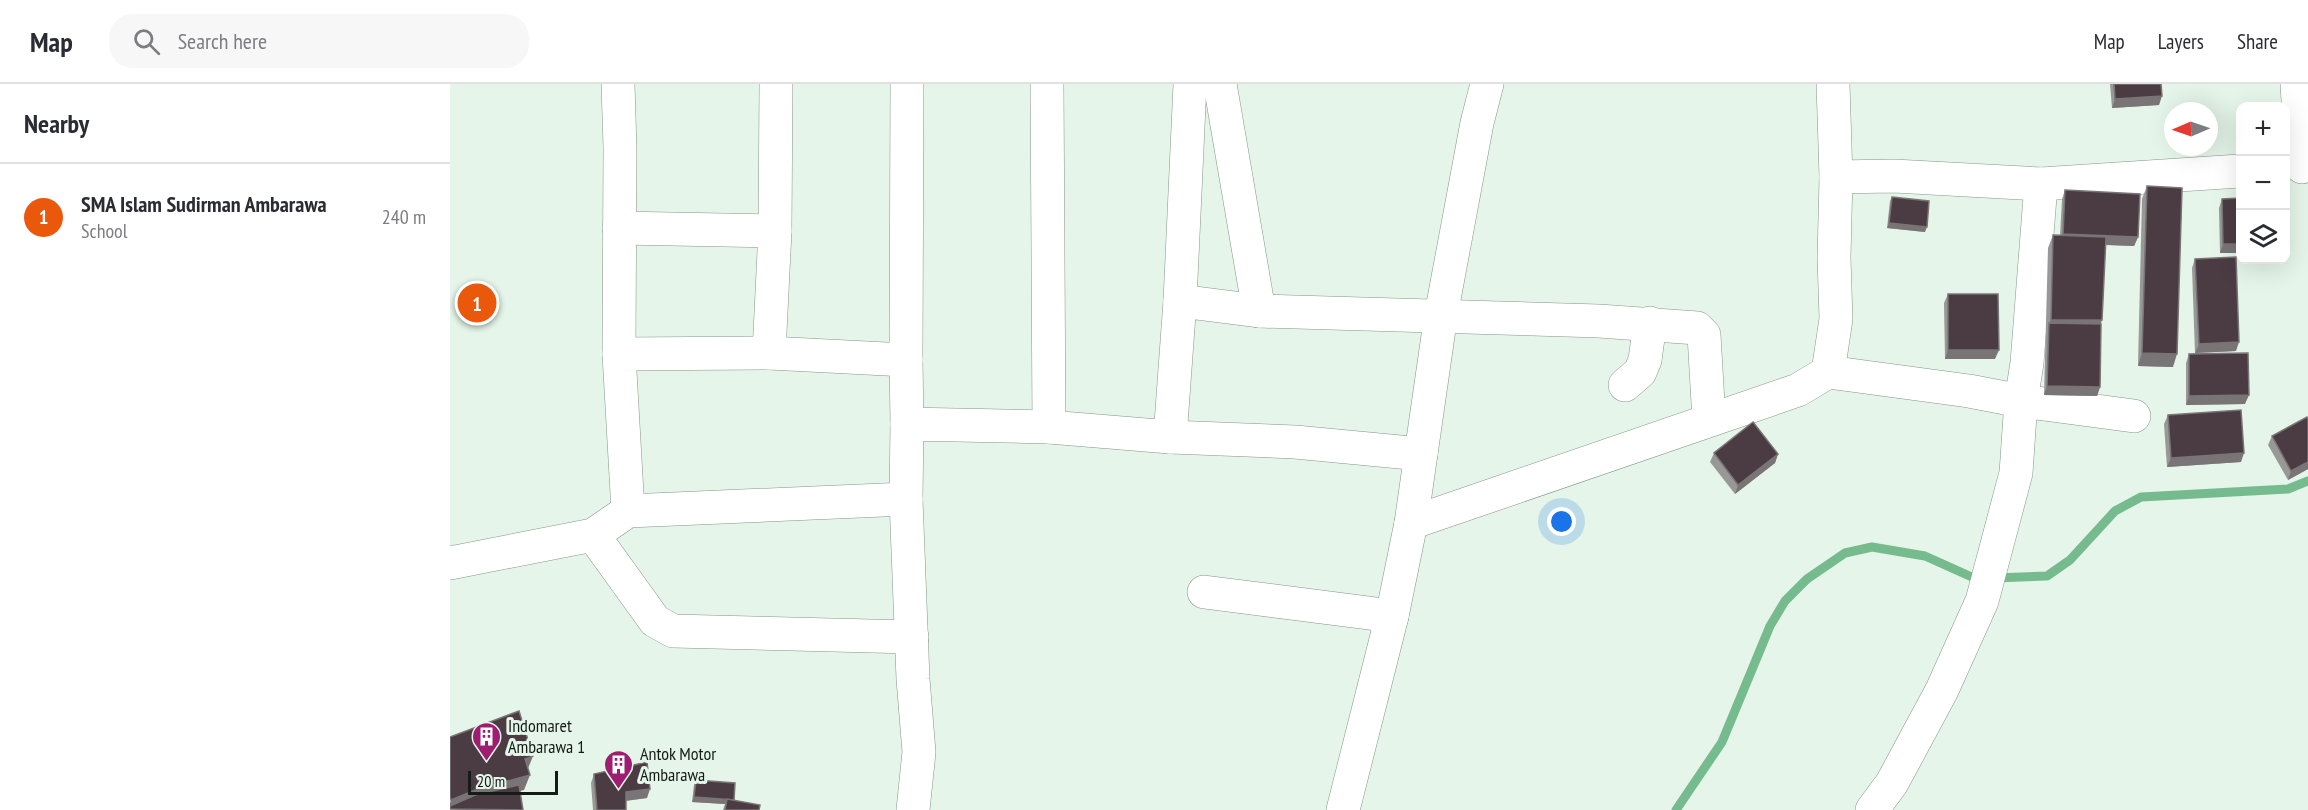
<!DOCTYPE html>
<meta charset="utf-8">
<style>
:root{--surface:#fff;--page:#f7f7f7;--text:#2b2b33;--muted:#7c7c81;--line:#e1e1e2;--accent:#ea580c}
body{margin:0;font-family:"PT Sans Narrow",sans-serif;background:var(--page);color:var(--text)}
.controls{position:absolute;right:18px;top:18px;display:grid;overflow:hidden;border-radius:12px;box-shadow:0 6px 24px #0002}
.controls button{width:54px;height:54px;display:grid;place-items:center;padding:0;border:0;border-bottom:2px solid var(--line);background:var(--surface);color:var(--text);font:30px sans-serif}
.compass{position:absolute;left:1714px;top:18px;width:54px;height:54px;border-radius:50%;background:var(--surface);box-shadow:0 6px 24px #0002;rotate:268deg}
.scale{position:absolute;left:18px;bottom:15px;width:90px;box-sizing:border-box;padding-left:6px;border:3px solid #151b17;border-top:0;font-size:16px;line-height:21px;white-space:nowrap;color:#151b17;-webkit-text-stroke:4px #e5f5e9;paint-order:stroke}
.you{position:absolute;left:1112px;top:438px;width:21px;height:21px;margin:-15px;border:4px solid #fff;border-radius:50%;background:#1a73e8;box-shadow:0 0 0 9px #1a73e833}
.badge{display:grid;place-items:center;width:39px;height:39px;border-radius:50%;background:var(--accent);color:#fff;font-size:20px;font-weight:700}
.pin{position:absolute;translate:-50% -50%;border:3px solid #fff;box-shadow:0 2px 6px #0006}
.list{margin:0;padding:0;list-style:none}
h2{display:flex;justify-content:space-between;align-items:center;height:78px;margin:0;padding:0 24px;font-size:26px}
h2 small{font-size:20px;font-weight:400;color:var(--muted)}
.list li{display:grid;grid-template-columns:39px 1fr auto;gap:18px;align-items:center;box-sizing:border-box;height:108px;padding:0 24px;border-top:2px solid var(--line)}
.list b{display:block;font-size:22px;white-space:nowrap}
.list p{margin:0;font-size:20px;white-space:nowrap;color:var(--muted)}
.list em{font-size:20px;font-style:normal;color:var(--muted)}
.icon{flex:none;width:33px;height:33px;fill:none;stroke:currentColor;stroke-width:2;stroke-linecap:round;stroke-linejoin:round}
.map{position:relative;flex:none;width:1858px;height:726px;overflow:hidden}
header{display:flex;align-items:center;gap:36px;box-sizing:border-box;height:84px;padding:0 30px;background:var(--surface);border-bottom:2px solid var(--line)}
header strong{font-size:28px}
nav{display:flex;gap:33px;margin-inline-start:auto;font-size:21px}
.search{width:420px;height:54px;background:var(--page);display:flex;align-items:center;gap:15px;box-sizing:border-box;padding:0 21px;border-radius:24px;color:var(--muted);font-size:22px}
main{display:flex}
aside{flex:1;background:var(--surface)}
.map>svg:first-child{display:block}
</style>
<header>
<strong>Map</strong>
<div class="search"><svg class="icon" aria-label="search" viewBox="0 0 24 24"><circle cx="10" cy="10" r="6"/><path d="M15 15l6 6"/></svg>Search here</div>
<nav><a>Map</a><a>Layers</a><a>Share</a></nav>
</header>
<main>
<aside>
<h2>Nearby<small></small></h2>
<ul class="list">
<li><span class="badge">1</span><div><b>SMA Islam Sudirman Ambarawa</b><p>School</p></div><em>240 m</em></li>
</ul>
</aside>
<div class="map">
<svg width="1858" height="726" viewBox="0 0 1858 726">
<rect width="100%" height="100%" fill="#e5f5e9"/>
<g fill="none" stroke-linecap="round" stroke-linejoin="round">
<g stroke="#76bb8d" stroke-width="9">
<path d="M1545,494L1597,492L1620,476L1665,427L1691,413L1838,405L1858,397"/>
<path d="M1226,726L1272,658L1320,542L1335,517L1357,495L1395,469L1422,463L1475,472L1524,494H1531"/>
</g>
<defs>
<g id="minor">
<path d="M168,0L170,64L169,270"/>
<path d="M597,0L599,343"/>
<path d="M770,0L809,227"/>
<path d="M1847,0L1852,83"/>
<path d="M1386,93L1444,92L1591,100L1790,87"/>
<path d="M169,144L325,147"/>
<path d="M730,217L740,0"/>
<path d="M319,269L325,147L326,0"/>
<path d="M456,276L457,0"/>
<path d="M1378,288L1519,307L1571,317L1577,279L1591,100"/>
<path d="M1175,301L1190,288L1195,276L1200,239"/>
<path d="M720,353L730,217L809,227L1149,237L1247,244L1254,251L1259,336"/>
<path d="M456,415L463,595L469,668L463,726"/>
<path d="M178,427L169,270L319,269L456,276L457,340"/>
<path d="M961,439L1348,306L1378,288L1386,235L1384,174L1386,93L1383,0"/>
<path d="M143,451L205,537L223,547L462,553"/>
<path d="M0,479L143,451L178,427L456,415L457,340L599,343L720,353L845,358L971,370"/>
<path d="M754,508L942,532"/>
<path d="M893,726L942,532L961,439L991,231L1027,39L1037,0"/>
<path d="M1422,726L1442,699L1492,606L1532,517L1566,389L1571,317L1684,332"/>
</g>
</defs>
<use href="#minor" stroke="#86958a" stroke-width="34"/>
<use href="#minor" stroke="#fff" stroke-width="33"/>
</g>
<g fill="#989896">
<path d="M1660,0H1711L1709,21L1662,24Z"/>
<path d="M1697,102L1723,283L1688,282L1692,115Z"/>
<path d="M1615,106L1688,153L1684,162L1655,161L1651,240L1650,303L1647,312L1594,311L1598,164L1603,151L1610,152L1612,115Z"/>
<path d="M1442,113L1475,148L1437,144L1440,117Z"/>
<path d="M1791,114V169H1770L1769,124L1772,115Z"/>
<path d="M1745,175L1786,267L1745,269L1742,184Z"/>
<path d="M1498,210L1545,275H1495L1494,219Z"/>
<path d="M1739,270L1795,320L1736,321V279Z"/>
<path d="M1718,331L1791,378L1717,383L1714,340Z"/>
<path d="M1858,335V385L1838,396L1818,361L1822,352Z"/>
<path d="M1264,369L1328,370L1325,379L1285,410L1260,378Z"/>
<path d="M144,690L197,714L176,717V726H143L141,699Z"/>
<path d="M246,696L284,716L309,726H273L275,720L242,718L244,701Z"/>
</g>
<g fill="#797475">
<path d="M1712,12L1709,21L1662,24L1665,15Z"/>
<path d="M1439,139L1477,143L1475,148L1437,144Z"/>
<path d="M1613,150L1688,153L1684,162L1610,159Z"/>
<path d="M1773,160H1791V169H1770Z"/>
<path d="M1601,236H1652L1647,249L1599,239Z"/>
<path d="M1789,258L1786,267L1745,269L1749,260Z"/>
<path d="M1498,266H1549L1545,275H1495Z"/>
<path d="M1692,269L1727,270L1723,283L1688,282Z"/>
<path d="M1597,302L1650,303L1647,312L1594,311Z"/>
<path d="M1799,311L1795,320L1736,321L1739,312Z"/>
<path d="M1794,369L1791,378L1717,383L1721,374Z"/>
<path d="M1328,370L1325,379L1285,410L1288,401Z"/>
<path d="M1858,378V385L1838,396L1841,387Z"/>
<path d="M83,672L77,687L75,675Z"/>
<path d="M80,691L74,706L0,725V719L1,716L28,705Z"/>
<path d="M200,705L197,714L173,717L176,708Z"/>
<path d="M244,713L277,716L275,720L242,718Z"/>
</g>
<g fill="#4b3c43" stroke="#797475" stroke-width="1.5">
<path d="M1664,0H1711L1712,12L1665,15Z"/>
<path d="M1697,102L1732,104L1727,270L1692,269Z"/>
<path d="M1615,106L1690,110L1688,153L1613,150Z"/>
<path d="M1442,113L1479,117L1477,143L1439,139Z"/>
<path d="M1791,114V160H1773L1772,115Z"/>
<path d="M1603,151L1656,153L1652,236H1601Z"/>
<path d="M1786,173L1789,258L1749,260L1745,175Z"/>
<path d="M1498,210H1548L1549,266H1498Z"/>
<path d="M1599,239L1651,240L1650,303L1597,302Z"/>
<path d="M1798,269L1799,311L1739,312V270Z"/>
<path d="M1791,326L1794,369L1721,374L1718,331Z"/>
<path d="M1857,333L1858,335V378L1841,387L1822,352Z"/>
<path d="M1303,338L1328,370L1288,401L1264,369Z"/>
<path d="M69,627L83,672L75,675L80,691L28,705L1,716L0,713V653Z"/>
<path d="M197,678L200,705L176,708V726H147L144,690Z"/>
<path d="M246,696L285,699L284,716L244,713Z"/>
<path d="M69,701L73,726L0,725V722L25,711Z"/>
<path d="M277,715L310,721L309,726H275Z"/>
</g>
<defs>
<symbol id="building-pin" viewBox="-11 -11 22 30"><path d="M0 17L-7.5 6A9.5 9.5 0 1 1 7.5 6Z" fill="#9e1d70" stroke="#e5f5e9"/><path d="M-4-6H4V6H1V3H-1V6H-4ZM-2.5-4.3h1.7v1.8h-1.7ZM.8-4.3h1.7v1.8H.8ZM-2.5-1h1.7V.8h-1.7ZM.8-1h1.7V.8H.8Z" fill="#fff"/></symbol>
</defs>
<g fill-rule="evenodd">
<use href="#building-pin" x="20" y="636" width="33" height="45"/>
<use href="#building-pin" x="152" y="664" width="33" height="45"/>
</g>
<g text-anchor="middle" stroke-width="6" stroke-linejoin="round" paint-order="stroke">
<g font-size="18" fill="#151b17" stroke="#e5f5e9" text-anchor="start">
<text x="58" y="648">Indomaret<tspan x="58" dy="21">Ambarawa 1</tspan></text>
<text x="190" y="676">Antok Motor<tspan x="190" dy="21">Ambarawa</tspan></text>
</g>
</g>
</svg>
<div class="controls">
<button>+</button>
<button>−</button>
<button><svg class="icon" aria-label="layers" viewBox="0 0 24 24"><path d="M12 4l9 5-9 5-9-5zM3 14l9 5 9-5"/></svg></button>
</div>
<svg class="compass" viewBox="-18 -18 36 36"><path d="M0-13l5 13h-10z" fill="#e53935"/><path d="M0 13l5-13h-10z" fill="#7c7c81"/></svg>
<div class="scale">20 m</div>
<div class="you"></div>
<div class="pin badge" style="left:27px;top:219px">1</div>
</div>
</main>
